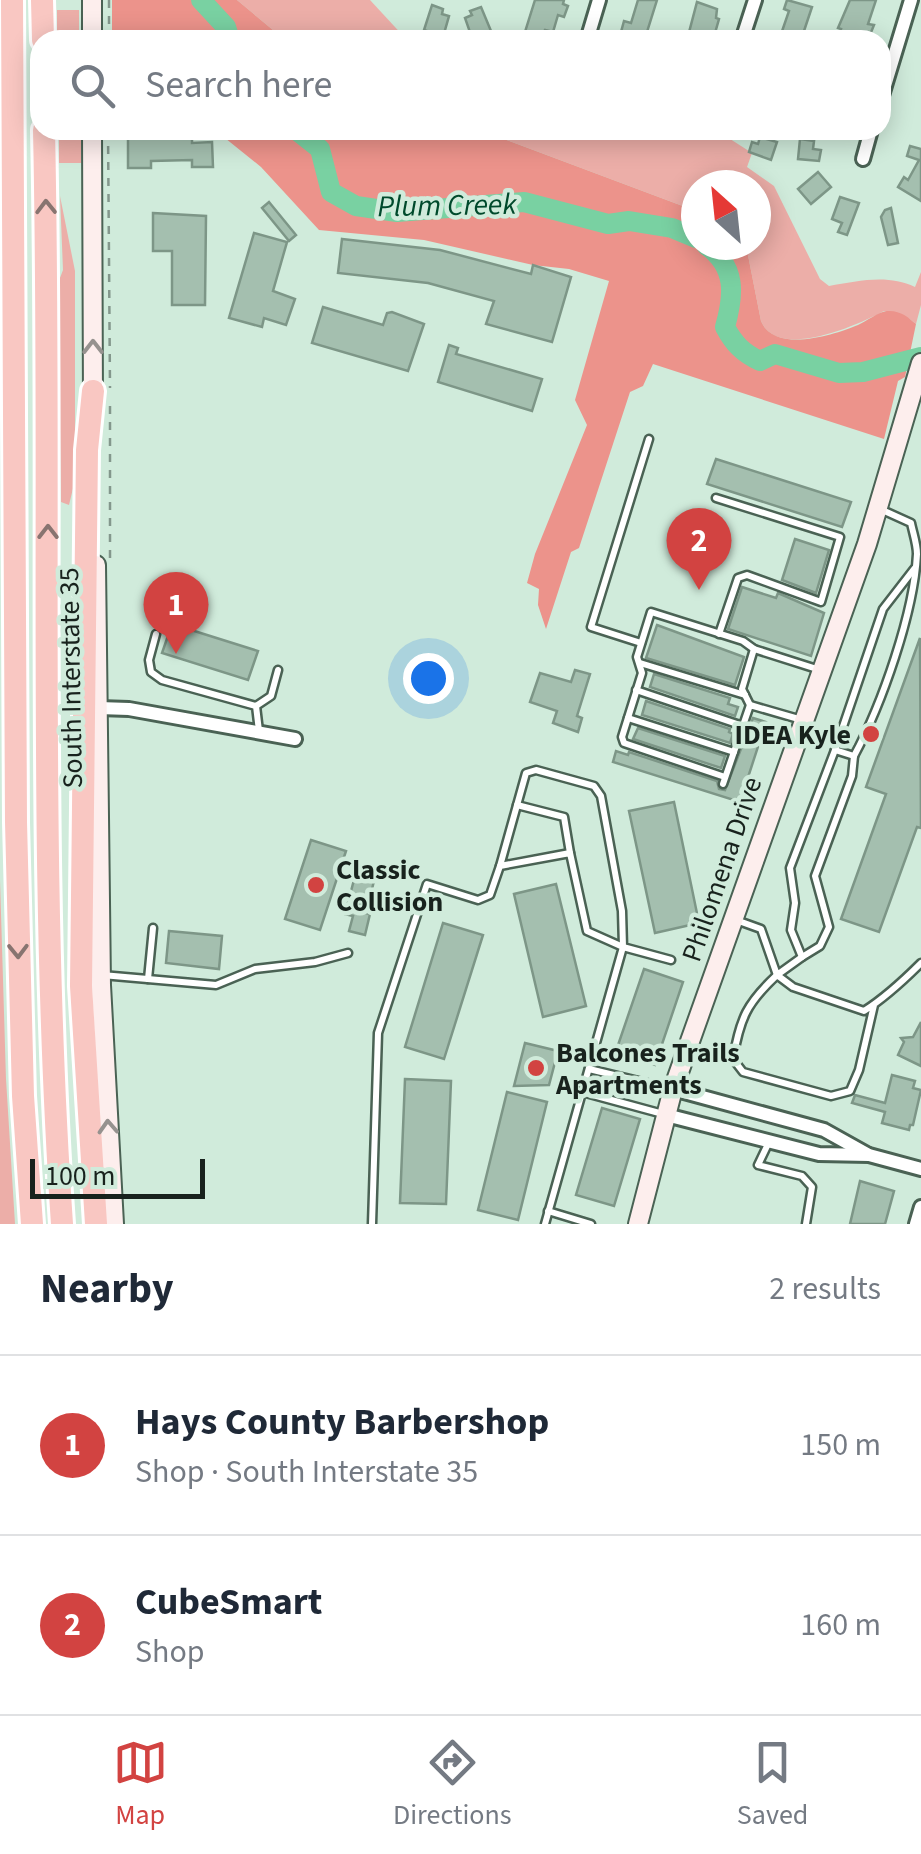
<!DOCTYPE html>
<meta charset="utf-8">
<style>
:root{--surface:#fff;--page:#f6f6f7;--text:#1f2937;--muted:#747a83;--line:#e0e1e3;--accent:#d24341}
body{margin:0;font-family:"Source Sans 3",sans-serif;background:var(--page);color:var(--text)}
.compass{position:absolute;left:681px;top:170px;width:90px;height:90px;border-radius:50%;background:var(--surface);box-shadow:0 5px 25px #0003;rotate:333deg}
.scale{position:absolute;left:30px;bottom:25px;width:175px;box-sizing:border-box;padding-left:10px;border:5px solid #18221d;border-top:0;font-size:28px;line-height:35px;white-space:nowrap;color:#18221d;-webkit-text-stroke:8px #d0ebdb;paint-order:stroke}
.you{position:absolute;left:428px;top:678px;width:35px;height:35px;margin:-25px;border:8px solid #fff;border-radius:50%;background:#1a73e8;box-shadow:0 0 0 15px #1a73e833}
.badge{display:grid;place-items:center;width:65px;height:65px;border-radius:50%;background:var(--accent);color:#fff;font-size:32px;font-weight:700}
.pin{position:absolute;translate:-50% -82px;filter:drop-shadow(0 2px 5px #0008)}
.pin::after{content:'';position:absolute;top:52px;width:35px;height:30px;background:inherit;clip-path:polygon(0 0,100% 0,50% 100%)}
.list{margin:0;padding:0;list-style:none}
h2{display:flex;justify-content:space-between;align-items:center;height:130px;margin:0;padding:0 40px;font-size:42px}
h2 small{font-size:32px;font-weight:400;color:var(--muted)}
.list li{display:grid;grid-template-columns:65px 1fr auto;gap:30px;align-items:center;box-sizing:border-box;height:180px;padding:0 40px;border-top:2px solid var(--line)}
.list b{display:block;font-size:38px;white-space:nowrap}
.list p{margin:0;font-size:32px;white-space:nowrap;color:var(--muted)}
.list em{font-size:32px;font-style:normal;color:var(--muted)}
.icon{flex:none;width:55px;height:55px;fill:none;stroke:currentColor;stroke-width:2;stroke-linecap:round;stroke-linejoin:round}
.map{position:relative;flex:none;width:921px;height:1224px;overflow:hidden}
.search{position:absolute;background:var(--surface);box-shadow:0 5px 25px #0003;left:30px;right:30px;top:30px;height:110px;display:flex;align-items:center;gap:25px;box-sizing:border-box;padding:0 35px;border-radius:30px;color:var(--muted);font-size:38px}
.sheet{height:490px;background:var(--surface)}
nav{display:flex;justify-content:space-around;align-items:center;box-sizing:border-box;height:140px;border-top:2px solid var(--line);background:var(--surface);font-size:28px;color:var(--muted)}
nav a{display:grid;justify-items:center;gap:5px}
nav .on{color:var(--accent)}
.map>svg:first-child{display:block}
</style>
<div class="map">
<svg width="921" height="1224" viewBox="0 0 921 1224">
<rect width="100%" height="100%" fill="#d0ebdb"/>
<g fill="#ecaea8">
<path d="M237,0H370L407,40H285Z"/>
<rect x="57" y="10" width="22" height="30"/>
<rect x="59" y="130" width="22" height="33"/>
<path d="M480,130H704L727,137L752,153L747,167L774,186L820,279L829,286C858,281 888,274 915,287L921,272V305L916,324L910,319L884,311C858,325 778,361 761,321L746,245H756V185H696V211Z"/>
<path d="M60,196L75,271V480L69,505L61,502L58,283L63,270Z"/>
<path d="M0,880L6,1079L15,1224H0Z"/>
</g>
<g fill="#ec938b">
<path d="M112,0H237L285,40H112Z"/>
<path d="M215,130H480L696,211V245H746L761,321C775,354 834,335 858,325C867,321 878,312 887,311C900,310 908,317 916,324L905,377L898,381L884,439L653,364L643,386L630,392L579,548L571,552L546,629L538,605L539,589L527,583L535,554L587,425L575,400L609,281L569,269L533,265L424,240L319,230L261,167Z"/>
</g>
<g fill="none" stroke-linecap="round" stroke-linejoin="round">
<g stroke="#79d1a2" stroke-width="20">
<path d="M201,0L226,27L230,40"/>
<path d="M296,130L320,149L331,192L356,206L397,212L524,202L608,224L629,221L672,228L696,238"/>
<path d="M706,245C737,267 734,295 725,327C734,344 743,353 760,361L775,354L839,373L863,372L921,357"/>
</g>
</g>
<g fill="#a4bfaf" stroke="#7d9687" stroke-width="2.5">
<path d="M535,0H564L563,4L568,6L564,17L558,15L553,32L545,30L540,37L525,32Z"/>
<path d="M638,0H657L647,32L666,40H643L621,32L624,21L631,23Z"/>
<path d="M787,0L812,7L801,40H779L789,11L784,9Z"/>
<path d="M850,0H876L868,24L874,25L870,35L865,33L862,40L839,34L841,29L838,28Z"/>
<path d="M697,2L717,9L716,18L719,19L713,40H687Z"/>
<path d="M432,5L443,9L442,14L449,16L443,37L424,30Z"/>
<path d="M481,7L491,31L472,38L465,18L472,15L470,11Z"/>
<path d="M128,130L192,132V143L212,142L213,167H192V160L151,161V168H128Z"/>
<path d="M760,137L777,142L771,160L749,152L752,142L758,144Z"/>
<path d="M800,139L814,141L813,149L821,150L819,161L798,159Z"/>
<path d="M910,146L921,149V201L898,187L904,177L908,180L919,160L907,156Z"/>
<path d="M818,172L831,187L811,204L798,189Z"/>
<path d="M840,197L859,203L847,235L838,232L842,223L832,219Z"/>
<path d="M269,202L296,235L289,241L262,208Z"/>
<path d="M891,208L898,243L888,245L881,217L885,210Z"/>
<path d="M153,213L206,216L205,305H172V251H153Z"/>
<path d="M254,233L287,242L273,291L295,299L286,325L264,318L262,327L229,318Z"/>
<path d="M342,239L440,250L531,274L533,265L571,277L552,342L486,324L494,301L428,283L338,273Z"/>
<path d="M323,307L383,325L387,313L392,312L424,324L408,371L312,343Z"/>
<path d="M449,345L458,348L456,354L542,379L532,411L438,382Z"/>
<path d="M716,459L851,502L842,527L707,484Z"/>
<path d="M795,539L829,550L816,593L782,580Z"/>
<path d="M742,587L776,598L778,593L824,613L811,656L728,629Z"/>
<path d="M172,624L258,651L248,680L162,653Z"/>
<path d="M657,625L744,657L735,685L646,658Z"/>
<path d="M920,638L921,828L917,827L879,932L841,919L886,794L866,787Z"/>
<path d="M575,670L590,674L577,716L582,718L578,732L553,723L557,711L530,702L540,673L571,682Z"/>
<path d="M654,674L730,698L728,704L738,707L735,716L650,687Z"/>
<path d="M646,701L730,729L729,732L733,734L730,743L642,715Z"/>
<path d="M753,718L766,722L740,802L613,762L616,751L628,755L629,752L717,781L719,789L725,790Z"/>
<path d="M638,728L725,756L721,768L633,739Z"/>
<path d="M674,802L699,923L655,933L629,811Z"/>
<path d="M311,840L346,851L320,930L285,919Z"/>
<path d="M355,876L374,881L366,913L370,914L365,935L349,931L353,916L345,914Z"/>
<path d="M556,884L586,1006L543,1017L514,894Z"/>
<path d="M443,923L483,935L444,1059L405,1047Z"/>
<path d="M169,931L222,936L219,969L166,963Z"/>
<path d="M644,969L683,982L655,1065L616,1051Z"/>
<path d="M921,1022V1066L898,1055L904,1042L901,1038L913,1037Z"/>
<path d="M525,1043L558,1051L549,1085L514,1086Z"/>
<path d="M892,1075L915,1081L913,1088L921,1090L913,1125H910L909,1130L882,1123L885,1112L852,1103L855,1095L885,1103Z"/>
<path d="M405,1079L451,1081L446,1204L400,1203Z"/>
<path d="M507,1092L547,1102L518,1220L478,1210Z"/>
<path d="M602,1108L640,1119L614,1206L576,1195Z"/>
<path d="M860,1181L894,1191L885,1224H850Z"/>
</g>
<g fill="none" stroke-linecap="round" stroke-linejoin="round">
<defs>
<g id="lane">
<path d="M716,498L840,537L821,602L747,575L738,578L719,634"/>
<path d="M156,634L149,660L151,672L162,680L256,706L259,731"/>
<path d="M641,643L591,627L649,439"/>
<path d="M640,663L745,695"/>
<path d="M636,690L743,726"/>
<path d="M750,705L742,689L754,649L820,670"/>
<path d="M256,706L271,696L278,670"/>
<path d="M628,718L734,752"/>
<path d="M835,750L883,609L914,569"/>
<path d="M725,777L624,743L622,737L642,673L637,657L651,612L743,641L754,649"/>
<path d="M723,784L750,705L802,720"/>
<path d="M517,805L564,817L570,853"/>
<path d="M500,866L526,773L536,770L594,786L601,796L622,911L623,947L671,960"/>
<path d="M736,920L761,929L777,975L802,957L791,930L795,903L790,868L835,750L854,756C882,704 914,613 917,554C917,544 913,533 911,523L880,509"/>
<path d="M802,957L820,946L829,927L815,876L852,776L854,756"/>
<path d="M102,975L216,985L255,969L315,962L348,953"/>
<path d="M148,979L153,928"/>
<path d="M874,1005L859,1070L850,1091L831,1096L743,1072L733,1059C740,1018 747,1003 777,975L793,987L864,1011C886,997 903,981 921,963"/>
<path d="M589,1069L672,1089"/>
<path d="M582,1092L663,1114"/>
<path d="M769,1142L758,1165L802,1176L812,1187L806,1224"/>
<path d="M548,1211L591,1224"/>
<path d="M372,1224L378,1033L427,884L478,900L490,895L500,866L570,853L587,931L623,947L545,1224"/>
</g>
<g id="street">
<path d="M587,40L599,0"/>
<path d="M742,40L755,0"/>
<path d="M881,99L911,0"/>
<path d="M863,159L871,130"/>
<path d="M99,708L129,709L295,739"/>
<path d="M673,1089L824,1130L867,1154"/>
<path d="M666,1115L819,1154L869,1155L921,1169"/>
<path d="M916,1224L921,1207"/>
</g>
<g id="secondary">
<path d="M92,0V40"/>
<path d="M92,130L93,404"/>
<path d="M96,565L101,985L114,1224"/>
<path d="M638,1224L673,1089L867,544L921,363"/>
</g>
<g id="highway">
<path d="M12,0L16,822L23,1096L32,1224"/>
<path d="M42,0L43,40"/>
<path d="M44,130C52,495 37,860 62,1224"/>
<path d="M93,391L87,450L81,986L96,1224"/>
</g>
</defs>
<use href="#lane" stroke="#4a6254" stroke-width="11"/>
<use href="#street" stroke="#4a6254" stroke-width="18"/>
<use href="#secondary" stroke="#4a6254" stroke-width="22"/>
<use href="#highway" stroke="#fff" stroke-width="28"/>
<g stroke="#83978c" stroke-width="2.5" stroke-dasharray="8 8" stroke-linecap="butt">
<path d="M109,40V0"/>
<path d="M108,130L110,388"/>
<path d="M110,558V401"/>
</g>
<use href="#lane" stroke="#fff" stroke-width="6"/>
<use href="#street" stroke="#fff" stroke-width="12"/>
<use href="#secondary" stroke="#fdeeed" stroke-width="18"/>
<use href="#highway" stroke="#f9c7c2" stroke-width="22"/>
</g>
<defs><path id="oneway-chevron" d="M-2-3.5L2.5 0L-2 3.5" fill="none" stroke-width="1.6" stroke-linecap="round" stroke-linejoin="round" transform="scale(2.5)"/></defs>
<g stroke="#887470">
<use href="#oneway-chevron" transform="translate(46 207) rotate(-91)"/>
<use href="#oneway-chevron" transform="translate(48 532) rotate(-90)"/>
<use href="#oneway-chevron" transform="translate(18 951) rotate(89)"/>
</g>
<g stroke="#96928f">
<use href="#oneway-chevron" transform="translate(93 347) rotate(-90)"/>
<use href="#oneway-chevron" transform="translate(108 1127) rotate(-93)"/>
</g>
<g fill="#d24341" stroke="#d0ebdb" stroke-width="4">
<circle cx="871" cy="734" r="10"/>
<circle cx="316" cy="885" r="10"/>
<circle cx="536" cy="1068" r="10"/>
</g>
<g text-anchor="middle" stroke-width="9" stroke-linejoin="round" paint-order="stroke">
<g font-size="28" fill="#18221d" stroke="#d0ebdb">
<text transform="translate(70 678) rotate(-91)" y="10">South Interstate 35</text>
<text transform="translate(721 869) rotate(-71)" y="10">Philomena Drive</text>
</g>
<g font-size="28" font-weight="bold" fill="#18221d" stroke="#d0ebdb" text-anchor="start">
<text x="851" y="744" text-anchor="end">IDEA Kyle</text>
<text x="336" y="879">Classic<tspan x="336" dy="32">Collision</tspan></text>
<text x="556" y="1062">Balcones Trails<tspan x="556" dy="32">Apartments</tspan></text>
</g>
<g font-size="30" font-style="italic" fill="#004a2c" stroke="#d0ebdb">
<text transform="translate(447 205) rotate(-1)" y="10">Plum Creek</text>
</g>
</g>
</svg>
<svg class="compass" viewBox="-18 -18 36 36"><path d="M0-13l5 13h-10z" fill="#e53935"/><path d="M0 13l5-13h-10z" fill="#747a83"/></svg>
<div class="scale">100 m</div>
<div class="you"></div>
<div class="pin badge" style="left:176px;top:654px">1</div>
<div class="pin badge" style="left:699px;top:590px">2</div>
<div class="search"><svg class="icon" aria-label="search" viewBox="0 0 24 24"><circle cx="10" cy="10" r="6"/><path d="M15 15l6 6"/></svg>Search here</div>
</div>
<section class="sheet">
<h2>Nearby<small>2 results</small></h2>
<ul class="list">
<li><span class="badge">1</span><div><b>Hays County Barbershop</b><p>Shop · South Interstate 35</p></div><em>150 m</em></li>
<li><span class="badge">2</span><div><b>CubeSmart</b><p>Shop</p></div><em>160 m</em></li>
</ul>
</section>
<nav>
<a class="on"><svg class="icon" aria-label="map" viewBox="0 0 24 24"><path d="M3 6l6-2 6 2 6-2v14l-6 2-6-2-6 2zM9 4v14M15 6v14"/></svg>Map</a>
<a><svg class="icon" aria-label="directions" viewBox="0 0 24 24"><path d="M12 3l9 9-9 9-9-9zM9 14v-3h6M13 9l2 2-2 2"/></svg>Directions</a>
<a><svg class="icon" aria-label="saved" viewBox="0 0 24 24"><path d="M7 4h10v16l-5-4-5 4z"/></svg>Saved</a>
</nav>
